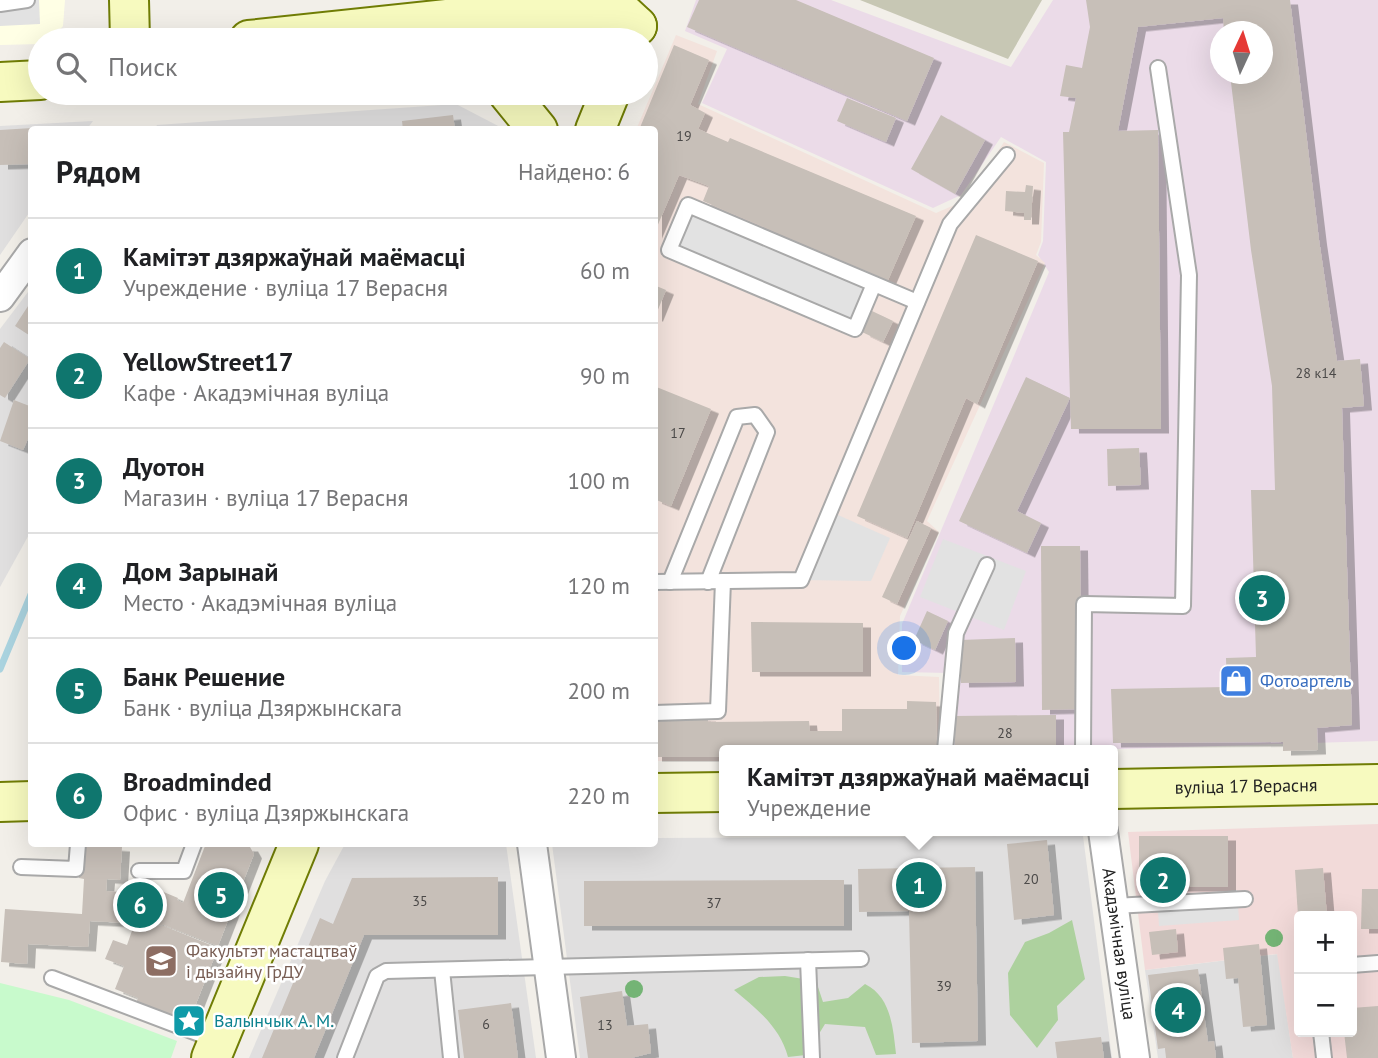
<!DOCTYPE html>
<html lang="ru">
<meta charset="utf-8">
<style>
:root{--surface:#fff;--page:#f6f6f6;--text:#202124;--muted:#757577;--line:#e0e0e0;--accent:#0f766e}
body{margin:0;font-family:"PT Sans",sans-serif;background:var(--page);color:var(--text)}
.controls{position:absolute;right:21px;bottom:21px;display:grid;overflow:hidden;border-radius:7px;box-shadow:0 7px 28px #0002}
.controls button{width:63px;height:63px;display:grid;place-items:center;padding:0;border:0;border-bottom:2px solid var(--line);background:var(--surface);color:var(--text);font:35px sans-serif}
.compass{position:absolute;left:1210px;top:21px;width:63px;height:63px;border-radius:50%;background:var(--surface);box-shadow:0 7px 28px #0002;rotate:4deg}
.you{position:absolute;left:905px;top:649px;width:24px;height:24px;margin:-18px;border:5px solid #fff;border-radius:50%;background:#1a73e8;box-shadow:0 0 0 10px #1a73e833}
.badge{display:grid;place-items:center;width:46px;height:46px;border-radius:50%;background:var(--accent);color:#fff;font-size:23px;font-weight:700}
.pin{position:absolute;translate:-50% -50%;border:4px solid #fff;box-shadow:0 2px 7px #0006}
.popup{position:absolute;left:719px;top:745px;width:399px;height:91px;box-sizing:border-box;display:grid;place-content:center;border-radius:7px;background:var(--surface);filter:drop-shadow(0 2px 5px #0005);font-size:23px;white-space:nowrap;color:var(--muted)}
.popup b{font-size:26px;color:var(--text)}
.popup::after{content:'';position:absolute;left:50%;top:100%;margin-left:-14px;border:14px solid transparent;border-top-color:var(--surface)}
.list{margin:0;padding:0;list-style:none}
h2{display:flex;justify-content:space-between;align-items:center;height:91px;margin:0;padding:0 28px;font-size:30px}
h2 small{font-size:23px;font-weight:400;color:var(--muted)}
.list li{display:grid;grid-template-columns:46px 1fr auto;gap:21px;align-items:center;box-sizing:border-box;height:105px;padding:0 28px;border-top:2px solid var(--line)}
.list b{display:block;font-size:26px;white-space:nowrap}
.list p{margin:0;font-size:23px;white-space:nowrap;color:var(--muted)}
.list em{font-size:23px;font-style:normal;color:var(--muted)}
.icon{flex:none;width:38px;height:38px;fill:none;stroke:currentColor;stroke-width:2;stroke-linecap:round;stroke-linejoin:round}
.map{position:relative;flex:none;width:1378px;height:1058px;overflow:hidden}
.search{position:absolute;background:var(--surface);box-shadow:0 7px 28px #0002;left:28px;top:28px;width:630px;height:77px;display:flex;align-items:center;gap:18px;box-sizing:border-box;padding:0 24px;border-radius:38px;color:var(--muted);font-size:26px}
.panel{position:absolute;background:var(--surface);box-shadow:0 7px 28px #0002;left:28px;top:126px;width:630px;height:721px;border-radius:7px}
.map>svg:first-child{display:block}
</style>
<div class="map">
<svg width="1378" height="1058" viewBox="0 0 1378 1058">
<defs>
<filter id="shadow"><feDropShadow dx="8" dy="4.5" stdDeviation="0" flood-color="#0004"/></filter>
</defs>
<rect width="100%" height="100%" fill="#f2efe9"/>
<g fill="#e0dfdf">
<path d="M456,104L504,129L154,130L157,125Z"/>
<path d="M93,121L87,129L32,130L31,210L0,255V126Z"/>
<path d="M31,288V531L0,587V329Z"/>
<path d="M1083,836L1112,1058H580L552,844H654L655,838Z"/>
<path d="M345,844H506L536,1058H249L325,881Z"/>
<path d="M1278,954L1293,1058H1158L1145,970Z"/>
</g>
<path fill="#f2dad9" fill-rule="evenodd" d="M1378,824V1058H1293L1277,954L1145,970L1128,832ZM1299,916H1352V1032H1299Z"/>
<path fill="#ebdbe8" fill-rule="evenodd" d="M696,0H831L1011,67L1053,0H1378V741L1089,750H949L948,673L902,672V624L1049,272L1038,255L1043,241L1046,162L1001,137L961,195L933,208L702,103L727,49L685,31ZM1220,32H1262V74H1220Z"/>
<path fill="#ffffe5" d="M0,0H65L63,26L50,40H40V44L0,45Z"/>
<path fill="#f3e3dd" d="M676,35L717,51L698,104L936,213L966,200L1004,142L1044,163L1041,242L1036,255L1045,263L927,521L939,532L900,616L898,675L939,677L940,750H725V761H655L654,130H636Z"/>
<path fill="#c7c7b4" d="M860,0H1042L1008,59Z"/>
<g fill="#add19e">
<path d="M1072,920L1085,979L1057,1006L1058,1020L1037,1048L1010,1015L1008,973L1025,942L1049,933Z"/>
<path d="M785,976L816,981L823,1002L848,998L865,984C891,997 893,1027 896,1054L876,1055L865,1027L825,1024L806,1055L788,1057C780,1027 757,1009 734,990L759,977Z"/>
</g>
<path fill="#c8facc" d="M0,983L69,1000L177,1041L171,1058H0Z"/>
<g fill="#e2e2e2">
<path d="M0,0H39L40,24L0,26Z"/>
<path d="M690,203L876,280L854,334L668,257Z"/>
<path d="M829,511L890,538L871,581L801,580Z"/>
<path d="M943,539L1026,571L1004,630L920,597Z"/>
<path d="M1237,890L1239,920L1159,926L1157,896Z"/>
</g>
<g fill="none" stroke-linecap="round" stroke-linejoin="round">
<path stroke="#aad3df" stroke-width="7" d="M0,669L32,592"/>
</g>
<g fill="#c7bfb8" filter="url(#shadow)">
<path d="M699,0H796L934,58L907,121L687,27Z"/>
<path d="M1086,0H1290L1319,240L1337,361L1360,359L1364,406L1342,408L1352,725L1317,728L1318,750L1283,751V742L1113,743L1111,689L1227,687L1226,658L1256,657L1251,490H1275L1272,386L1251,250L1230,74H1262V32H1224L1223,18L1138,27L1118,131L1158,130L1161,429H1071L1070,398L1017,511L1041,523L1027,553L959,521L1026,377L1070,398L1063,132H1069L1076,98L1060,96L1066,65L1082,68L1090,27Z"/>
<path d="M674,45L709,60L690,105L705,113L698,129L728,142L730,138L916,216L888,280L703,201L709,186L679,175L654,234V130H639Z"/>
<path d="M847,98L896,118L886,142L837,121Z"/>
<path d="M453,115L455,130H403L402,121Z"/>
<path d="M941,115L985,140L955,194L911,169Z"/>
<path d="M32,128V164L0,165V130Z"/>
<path d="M1026,185L1033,186L1031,220H1024V213L1005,211L1006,191L1025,192Z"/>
<path d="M976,235L1038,261L977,404L966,398L907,538L857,516Z"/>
<path d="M654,285L666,290L655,317H654Z"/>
<path d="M32,300V337L15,326Z"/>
<path d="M872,311L893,321L883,342L862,332Z"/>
<path d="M4,342L30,359L5,398L0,395V348Z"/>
<path d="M654,386L711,409L671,506L654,499Z"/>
<path d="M14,400L32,407V430L23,450L0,441Z"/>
<path d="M1139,448L1141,485L1108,486L1107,449Z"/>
<path d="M917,521L931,528L897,604L882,597Z"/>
<path d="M1041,546H1080L1082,709L1042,710Z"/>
<path d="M927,611L948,621L935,650L914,640Z"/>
<path d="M751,622L863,623V672H752Z"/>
<path d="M1015,638L1016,682L961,683L960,640Z"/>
<path d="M907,701L936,702L937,750H725V757H654V717H708V722L809,721L810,731H842V709H907Z"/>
<path d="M1056,715V750H955L954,716Z"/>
<rect x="1139" y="836" width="89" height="51"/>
<path d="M1047,840L1054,915L1014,920L1007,844Z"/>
<path d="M81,844L122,847L120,880L107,879L106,891L152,894L154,888L178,898L177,900L183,903L205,846L250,847L254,854L218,946L164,925L90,921L88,947L28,944L27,964L1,962L5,909L82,914L84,879L79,878Z"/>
<path d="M975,867L978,1041L912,1043L909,911L859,912L858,869Z"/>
<path d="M1323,868L1327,916H1298L1295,870Z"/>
<path d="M498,877V935H364L314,1058H262L320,918L333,924L352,878Z"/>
<path d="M824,880H844V926H584V881Z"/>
<path d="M1362,889H1378V929H1361Z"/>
<path d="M134,925L164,926L218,948L188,1024L136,1003L138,998L115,989L124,966L105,959L113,940L127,945Z"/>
<path d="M1176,929L1178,952L1152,955L1149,932Z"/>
<path d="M1259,944L1267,1025L1243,1027L1238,978L1226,979L1223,948Z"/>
<path d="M1198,969L1208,1042L1214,1041L1216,1058H1166L1165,1048L1158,1049L1148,975Z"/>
<path d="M622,991L627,1026L648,1024L651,1053L631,1058H588L580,997Z"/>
<path d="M511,1003L518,1058H464L458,1010Z"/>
<path d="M1378,1006V1058H1347L1344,1032H1352V1008Z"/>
<path d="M1101,1037L1104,1058H1057L1055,1042Z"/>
</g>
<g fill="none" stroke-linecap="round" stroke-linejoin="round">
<defs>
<g id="lane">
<path d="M0,4L27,0"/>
<path d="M874,284L855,329L669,250L688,205L917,302"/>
<path d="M654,582L801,580L950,224L1007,155"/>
<path d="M670,582L737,417L755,415L767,432L708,582"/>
<path d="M654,713L718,711L723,581"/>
<path d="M945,750L956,633L987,565"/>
<path d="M1083,750L1084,604L1183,606L1189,275L1158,68"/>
<path d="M21,867L76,869L78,844"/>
<path d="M139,871H184L194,844"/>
<path d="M1114,906L1245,899"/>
<path d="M808,960L812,1058"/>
<path d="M1352,965L1378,963"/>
<path d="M442,970L451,1058"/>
<path d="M52,978L218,1041"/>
<path d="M1321,1032L1324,1058"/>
<path d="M345,1058L377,976L386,971L861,959"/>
</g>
<g id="street">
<path d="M0,297L32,253"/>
<path id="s1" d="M1103,831L1135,1058"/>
<path d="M532,844L561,1058"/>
</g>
<g id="secondary">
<path d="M129,0L130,40"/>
<path d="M249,40L587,4L622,12L637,26"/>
<path d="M547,40L637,26"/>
<path d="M0,82L40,80"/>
<path d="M508,93L538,130"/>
<path d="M595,130L610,93"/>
<path id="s2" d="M1113,789L1378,784"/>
<path d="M654,793L725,792"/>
<path d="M0,802L32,801"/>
<path d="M211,1058L299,844"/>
</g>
</defs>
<use href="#lane" stroke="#a9a9a9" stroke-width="18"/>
<use href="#street" stroke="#a9a9a9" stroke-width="32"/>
<use href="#secondary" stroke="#707d05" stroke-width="42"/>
<use href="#lane" stroke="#fff" stroke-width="14"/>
<use href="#street" stroke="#fff" stroke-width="28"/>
<use href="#secondary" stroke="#f7fabf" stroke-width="38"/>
</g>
<g fill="#74b475">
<circle cx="1274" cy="938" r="9"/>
<circle cx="634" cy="989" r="9"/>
</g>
<defs>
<symbol id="shop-square" viewBox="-11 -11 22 22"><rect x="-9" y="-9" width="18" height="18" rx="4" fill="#3f7fe0" stroke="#fff"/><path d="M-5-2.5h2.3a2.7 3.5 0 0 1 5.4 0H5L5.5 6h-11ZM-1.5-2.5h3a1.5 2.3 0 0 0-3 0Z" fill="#fff"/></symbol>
<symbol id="university-square" viewBox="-11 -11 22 22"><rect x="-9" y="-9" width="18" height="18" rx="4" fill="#8d6e63" stroke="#fff"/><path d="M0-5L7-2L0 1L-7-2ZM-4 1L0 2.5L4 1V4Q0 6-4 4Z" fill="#fff"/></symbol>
<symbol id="sight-square" viewBox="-11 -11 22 22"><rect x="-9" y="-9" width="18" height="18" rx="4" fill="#0f9aa8" stroke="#fff"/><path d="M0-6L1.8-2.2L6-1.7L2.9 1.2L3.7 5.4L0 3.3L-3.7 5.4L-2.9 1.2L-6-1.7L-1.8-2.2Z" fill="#fff"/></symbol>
</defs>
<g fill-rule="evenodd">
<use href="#shop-square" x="1217" y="662" width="38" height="38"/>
<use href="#university-square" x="142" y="942" width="38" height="38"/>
<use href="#sight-square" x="170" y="1002" width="38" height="38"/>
</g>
<g text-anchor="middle" stroke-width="5" stroke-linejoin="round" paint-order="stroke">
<g font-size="14" fill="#4b4948">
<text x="684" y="141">19</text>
<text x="1316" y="378">28 к14</text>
<text x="678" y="438">17</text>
<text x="1005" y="738">28</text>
<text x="1031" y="884">20</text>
<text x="420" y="906">35</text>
<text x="714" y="908">37</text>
<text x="944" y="991">39</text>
<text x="486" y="1029">6</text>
<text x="605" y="1030">13</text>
</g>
<g font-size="18" fill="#366cbe" stroke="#fff" text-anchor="start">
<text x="1260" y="687">Фотоартель</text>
</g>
<g font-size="18" fill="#222" stroke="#fff">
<text dy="6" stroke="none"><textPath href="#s2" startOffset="133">вуліца 17 Верасня</textPath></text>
<text dy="6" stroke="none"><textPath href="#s1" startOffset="114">Акадэмічная вуліца</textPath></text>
</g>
<g font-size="18" fill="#785e54" stroke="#fff" text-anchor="start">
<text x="186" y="957">Факультэт мастацтваў<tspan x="186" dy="21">і дызайну ГрДУ</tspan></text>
</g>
<g font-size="18" fill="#0d838f" stroke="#fff" text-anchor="start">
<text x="214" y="1027">Валынчык А. М.</text>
</g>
</g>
</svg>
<div class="controls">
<button>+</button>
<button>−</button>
</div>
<svg class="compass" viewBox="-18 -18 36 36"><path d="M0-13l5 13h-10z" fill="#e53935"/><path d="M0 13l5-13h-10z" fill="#757577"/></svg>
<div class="you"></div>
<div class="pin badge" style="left:919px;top:885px">1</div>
<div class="popup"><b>Камітэт дзяржаўнай маёмасці</b>Учреждение</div>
<div class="pin badge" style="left:1163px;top:880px">2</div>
<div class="pin badge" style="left:1262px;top:598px">3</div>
<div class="pin badge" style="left:1178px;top:1010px">4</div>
<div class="pin badge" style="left:221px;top:895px">5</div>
<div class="pin badge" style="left:140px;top:905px">6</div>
<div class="search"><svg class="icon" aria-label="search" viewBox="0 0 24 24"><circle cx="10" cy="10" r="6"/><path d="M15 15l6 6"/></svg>Поиск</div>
<section class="panel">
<h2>Рядом<small>Найдено: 6</small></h2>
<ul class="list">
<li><span class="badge">1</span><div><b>Камітэт дзяржаўнай маёмасці</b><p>Учреждение · вуліца 17 Верасня</p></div><em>60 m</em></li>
<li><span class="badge">2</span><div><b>YellowStreet17</b><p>Кафе · Акадэмічная вуліца</p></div><em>90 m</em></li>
<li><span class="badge">3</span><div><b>Дуотон</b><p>Магазин · вуліца 17 Верасня</p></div><em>100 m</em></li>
<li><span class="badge">4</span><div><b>Дом Зарынай</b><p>Место · Акадэмічная вуліца</p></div><em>120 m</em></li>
<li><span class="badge">5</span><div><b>Банк Решение</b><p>Банк · вуліца Дзяржынскага</p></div><em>200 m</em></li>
<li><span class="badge">6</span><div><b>Broadminded</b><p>Офис · вуліца Дзяржынскага</p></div><em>220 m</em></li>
</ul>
</section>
</div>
